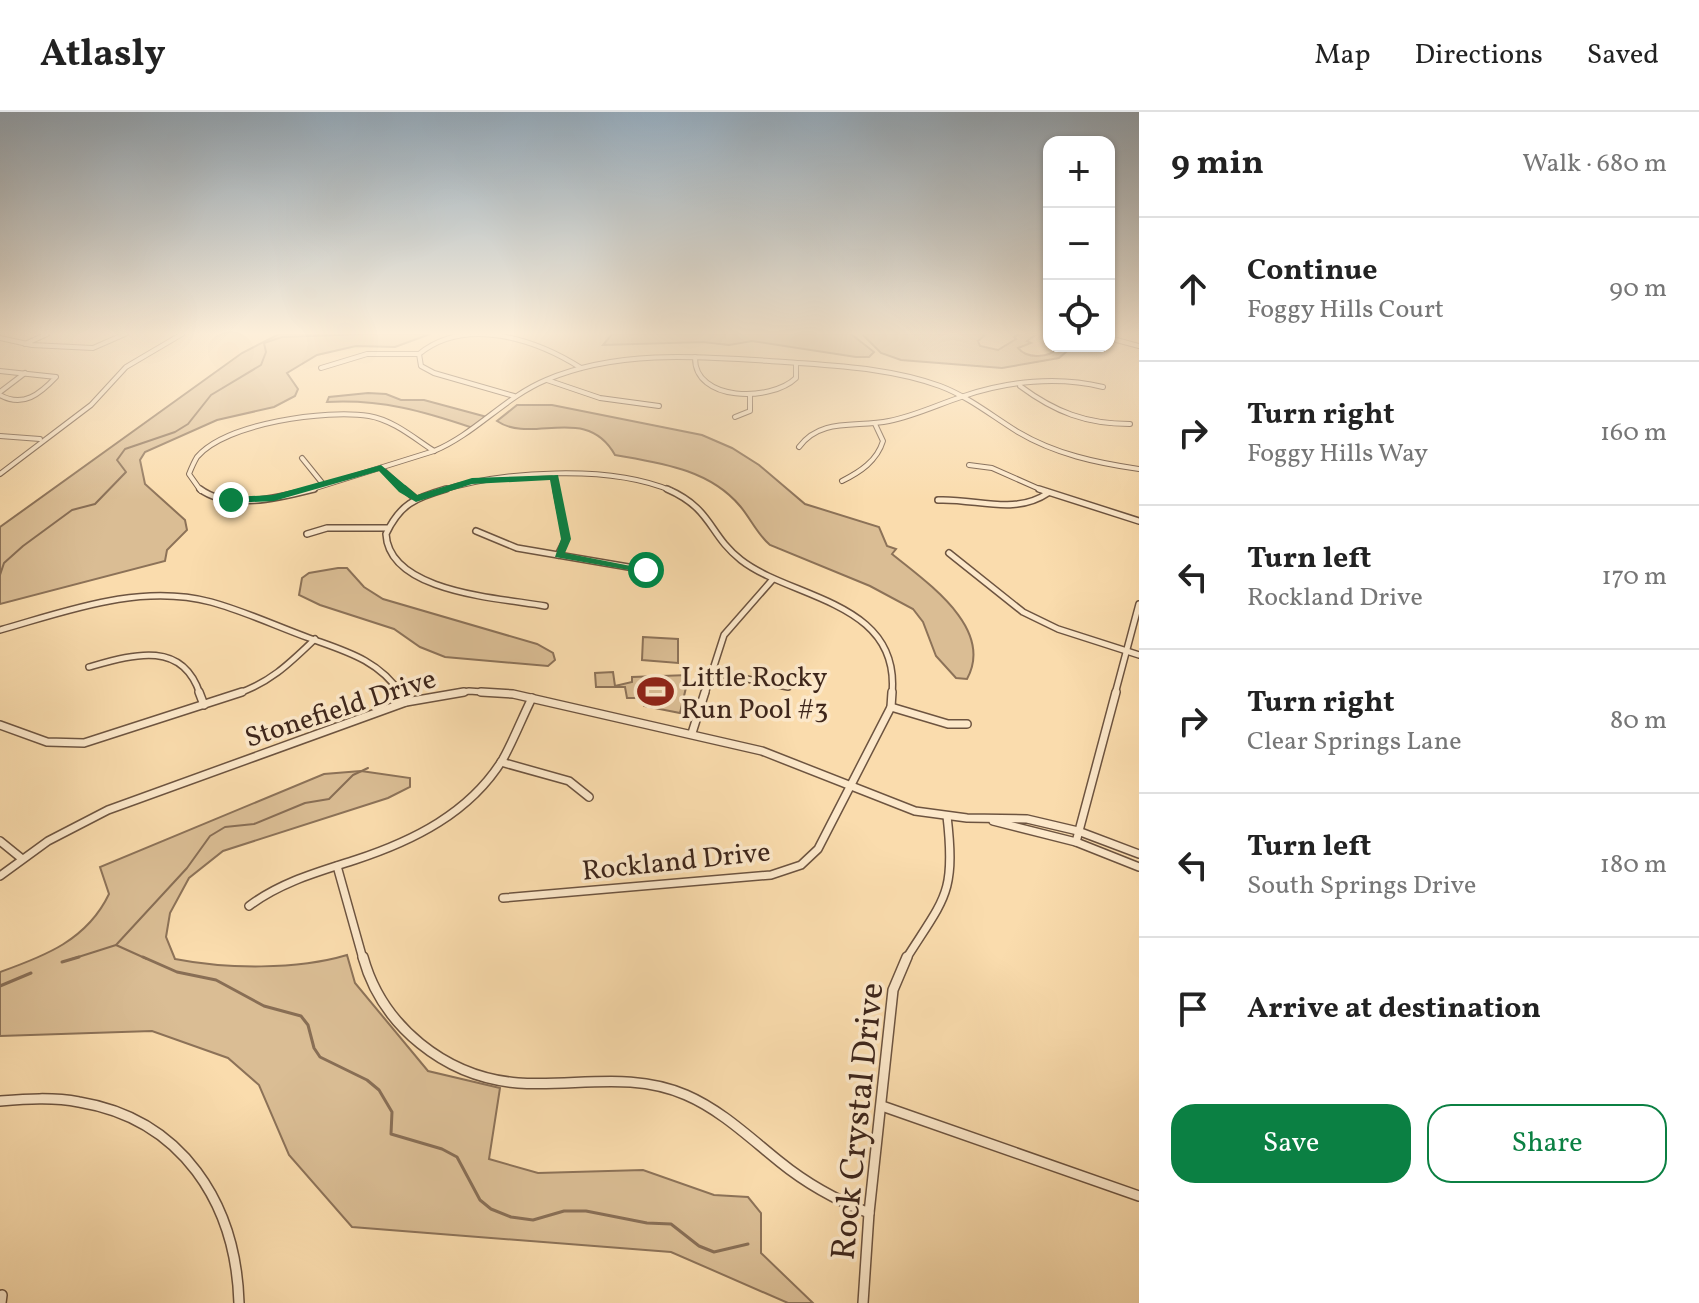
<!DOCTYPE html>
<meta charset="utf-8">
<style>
:root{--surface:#fff;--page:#f2f2f2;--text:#222;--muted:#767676;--line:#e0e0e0;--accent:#0b8043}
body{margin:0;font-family:Vollkorn,serif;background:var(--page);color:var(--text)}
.controls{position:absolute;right:24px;top:24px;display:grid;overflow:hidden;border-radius:16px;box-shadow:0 2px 6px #0004}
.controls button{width:72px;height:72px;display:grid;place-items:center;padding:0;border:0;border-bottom:2px solid var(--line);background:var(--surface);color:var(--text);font:40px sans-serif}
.stop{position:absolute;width:24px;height:24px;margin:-18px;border:6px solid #0b8043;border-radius:50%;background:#fff}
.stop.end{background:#0b8043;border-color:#fff;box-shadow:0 2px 8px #0008}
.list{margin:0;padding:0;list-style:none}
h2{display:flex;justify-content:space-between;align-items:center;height:104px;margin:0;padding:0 32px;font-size:34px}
h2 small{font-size:26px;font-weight:400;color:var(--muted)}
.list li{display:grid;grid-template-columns:52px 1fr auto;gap:24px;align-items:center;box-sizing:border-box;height:144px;padding:0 32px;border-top:2px solid var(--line)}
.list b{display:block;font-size:30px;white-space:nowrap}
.list p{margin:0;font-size:26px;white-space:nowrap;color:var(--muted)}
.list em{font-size:26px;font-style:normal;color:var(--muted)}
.actions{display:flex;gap:16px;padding:24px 32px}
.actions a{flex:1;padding:18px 0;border:2px solid var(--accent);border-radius:24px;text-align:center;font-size:28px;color:var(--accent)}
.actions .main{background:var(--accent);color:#fff}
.icon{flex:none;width:44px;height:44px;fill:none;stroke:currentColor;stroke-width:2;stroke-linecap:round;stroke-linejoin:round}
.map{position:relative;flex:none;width:1139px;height:1191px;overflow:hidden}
header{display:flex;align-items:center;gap:48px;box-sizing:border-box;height:112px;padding:0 40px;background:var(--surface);border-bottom:2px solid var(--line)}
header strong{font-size:38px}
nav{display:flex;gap:44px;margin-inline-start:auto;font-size:28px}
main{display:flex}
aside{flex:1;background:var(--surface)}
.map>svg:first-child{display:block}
</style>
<header>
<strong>Atlasly</strong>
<nav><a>Map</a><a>Directions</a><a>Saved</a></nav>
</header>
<main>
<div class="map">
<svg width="1139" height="1191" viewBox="0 0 1139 1191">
<rect width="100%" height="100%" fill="#fadcad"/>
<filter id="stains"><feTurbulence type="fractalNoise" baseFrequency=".0025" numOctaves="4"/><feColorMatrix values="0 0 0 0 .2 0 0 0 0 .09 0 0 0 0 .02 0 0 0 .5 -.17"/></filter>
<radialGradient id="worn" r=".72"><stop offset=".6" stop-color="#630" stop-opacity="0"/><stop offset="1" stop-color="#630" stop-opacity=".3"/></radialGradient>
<g fill="#dabd94" stroke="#8c7258" stroke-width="2">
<path d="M279,222H430L395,235L356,234L317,243L287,261L298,277L295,284L274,295L217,308L145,340L140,348L145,372L185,408L187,418L167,438L165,449L0,492V415L242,241Z"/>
<path d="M612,222H851L874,240L869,245H856L752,229L729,233L703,230L603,233Z"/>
<path d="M862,222H986L978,229L980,234L998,238L1016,227L1014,225L1019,222H1037L1027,229L1031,231L1018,236C1028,248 1049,245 1059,236L1057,234H1073L1059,246L1002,256L901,248L881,241Z"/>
<path d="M368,281L386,282L401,288H424L487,305L473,316C423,299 381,287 327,290L329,285Z"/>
<path d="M517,293H552L702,323L732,336L759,353L805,392L879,415L887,434L896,437L892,442C926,470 995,516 967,567L956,566L936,544L923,510L913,497L870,474L770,433C757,422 751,407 740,394C709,357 660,351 615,343C586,291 532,333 497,309Z"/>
<path d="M338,456H347L364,475L383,487L537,532L553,541L555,548L548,554L445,545L420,535L394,517L320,493L299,483L302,466L309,461Z"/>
<path d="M643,525L678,527V551L642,548Z"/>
<path d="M613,560L615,574L632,570V565L689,563L680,601L644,594L642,586H627L625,575H596L595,561Z"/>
<path d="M361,659L410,666V675L388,686L223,739L189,766L170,801L166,825L175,847C226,857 297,858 347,843L355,871L428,959L500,976L489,1047L538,1061L643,1058L714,1083L748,1085L761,1101V1141L813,1191H788L671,1140L352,1115L289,1043L259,973L228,946L152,919L0,924V860C45,844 87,828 109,782L100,755L324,662Z"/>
</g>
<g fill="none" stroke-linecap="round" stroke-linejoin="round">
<g stroke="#886e55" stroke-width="2">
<path d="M0,463L4,451L23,434L72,398L95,392L126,360L117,348L125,337L175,320L188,312L211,283L261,253L266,240L264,231L282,225L364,222"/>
<path d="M116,833L147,847"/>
<path d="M72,847L116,833L187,756L210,724L225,715L254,712L305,691L329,687L353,663L368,656"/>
</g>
<g stroke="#886e55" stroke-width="3">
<path d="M143,845L177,860L216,868L264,894L301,904L308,913L314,936L320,945L367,968L379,978L392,1000L391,1022L442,1037L457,1045L480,1088L491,1097L511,1105L533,1108L564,1099H586L647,1111L671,1112L699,1134L714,1140L748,1132"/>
<path d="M62,850L79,845"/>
<path d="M0,874L31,861"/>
</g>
<defs>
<g id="street-far3">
<path d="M0,226L32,233L93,236L125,222"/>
<path d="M1109,226L1139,234"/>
<path d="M25,232L47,222"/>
<path d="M695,245C694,290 771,290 796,266V251"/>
<path d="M321,256L367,242H419"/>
<path d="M0,259L56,265C40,282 23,296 0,283"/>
<path d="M547,268L600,286L659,294"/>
<path d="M1020,274C1055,300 1086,312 1130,312"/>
<path d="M0,280L25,261"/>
<path d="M514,284L434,261L421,254L419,242C466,204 535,227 581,256"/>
<path d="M735,305L750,299V282"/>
<path d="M0,324L40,327"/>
<path d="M799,335C821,305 857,316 889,309C915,304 939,292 964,284C1008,269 1058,264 1103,275"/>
<path d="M434,339C475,322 505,285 546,268C621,236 707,245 785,250C837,254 891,256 940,274C969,285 992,304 1018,320C1055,342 1097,351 1139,357"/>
<path d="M302,346L323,372"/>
<path d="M969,353L992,356L1044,379"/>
<path d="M381,356L406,379"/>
<path d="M0,362L91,293L126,255L182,222"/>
<path d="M554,365L557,379"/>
<path d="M842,369C860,360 877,349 883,329L875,312"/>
<path d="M201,379L189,362C191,357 194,350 197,345C226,311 327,297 369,304C393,308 414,326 434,339"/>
<path d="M306,379L434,339"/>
<path d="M439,379C503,359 609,352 672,379"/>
</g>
<g id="street-far2">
<path d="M200,377C229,399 282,385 314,377"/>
<path d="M404,377L416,387"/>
<path d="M446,377C415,386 400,392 386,422C389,481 501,486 545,494"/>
<path d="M556,377L566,427L558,443"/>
<path d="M667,377C713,397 708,422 741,448C791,487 901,489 892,582"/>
<path d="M1039,377L1139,409"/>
<path d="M938,388C976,386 1014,404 1048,381"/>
<path d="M476,419L517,436L646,458"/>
<path d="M307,422L327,416H387"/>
<path d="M949,441L1023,500L1058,517L1139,543"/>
<path d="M0,518C67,499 140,471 211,490C244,499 276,514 309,526C345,539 379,548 401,582"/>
<path d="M89,555C132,543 182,527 200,582"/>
<path d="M711,560L788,575"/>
<path d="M236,582C270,571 290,551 315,527"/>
<path d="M453,582L469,579L510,582"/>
<path d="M705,582L724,523L773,467"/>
<path d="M1115,582L1139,492"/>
</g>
<g id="street-far1">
<path d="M199,580L204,593"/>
<path d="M399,580L406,590"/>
<path d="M481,580L513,582L762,639L915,699L967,706L1027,707L1078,719L1139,742"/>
<path d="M891,595L948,612H967"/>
<path d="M0,613L47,630L84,631L242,580"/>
<path d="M692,621L705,580"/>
<path d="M501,650L569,669L589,685"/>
<path d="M993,709L1076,730L1139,755"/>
<path d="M0,729L21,746"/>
<path d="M1076,730L1116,580"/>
<path d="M337,754L363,847"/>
<path d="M0,764L48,729L108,698L406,590L464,580"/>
<path d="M503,786L771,763L801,753L818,737L891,595L892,580"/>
<path d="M249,794C281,770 318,760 355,748C413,729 470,701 503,647C514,627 522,606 532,586"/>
<path d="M906,847C945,785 956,782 947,704"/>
</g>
<g id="street">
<path d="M363,845C382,914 445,965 518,971C575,975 631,959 686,983C721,998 750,1026 780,1050C807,1072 836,1088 869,1101"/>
<path d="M0,989C26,987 53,985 79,990C182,1007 236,1091 239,1191"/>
<path d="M882,994L1139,1084"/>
<path d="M1,1191L2,1183"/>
<path d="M863,1191L869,1101L893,878L907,845"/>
</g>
</defs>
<use href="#street-far3" stroke="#6d5440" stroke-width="6"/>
<use href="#street-far2" stroke="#6d5440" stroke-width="8"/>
<use href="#street-far1" stroke="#6d5440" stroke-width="10"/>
<use href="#street" stroke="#6d5440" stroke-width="12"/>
<use href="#street-far3" stroke="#fce8ca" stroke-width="4"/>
<use href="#street-far2" stroke="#fce8ca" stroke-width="5"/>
<use href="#street-far1" stroke="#fce8ca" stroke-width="7"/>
<use href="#street" stroke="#fce8ca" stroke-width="9"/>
</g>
<linearGradient id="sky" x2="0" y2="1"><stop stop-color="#95abbc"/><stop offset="0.57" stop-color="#fdefda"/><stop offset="1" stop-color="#fdefda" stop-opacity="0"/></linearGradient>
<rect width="1139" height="388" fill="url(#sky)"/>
<path fill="#0b8043" d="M381,353L417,383L472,366L558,363L571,427L565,441L651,458L646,461L555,445L561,427L550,368L472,372L416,390L399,380L379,359L274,389L231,391L226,388L231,385L273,383Z"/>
<defs>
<symbol id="stadium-bare" viewBox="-9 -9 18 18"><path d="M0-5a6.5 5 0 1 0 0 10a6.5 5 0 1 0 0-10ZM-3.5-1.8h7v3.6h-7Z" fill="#8f2418" stroke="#fce8ca" stroke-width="2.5" paint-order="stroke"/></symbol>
</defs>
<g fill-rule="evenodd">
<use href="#stadium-bare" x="630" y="554" width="51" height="51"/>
</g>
<g text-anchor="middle" stroke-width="7" stroke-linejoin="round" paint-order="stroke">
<g font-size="28" fill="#3e261b" stroke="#fce8ca" text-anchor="start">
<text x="681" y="574">Little Rocky<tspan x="681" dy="32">Run Pool #3</tspan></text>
</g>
<g font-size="28" fill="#3e261b" stroke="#fce8ca">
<text transform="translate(340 595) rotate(-18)" y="10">Stonefield Drive</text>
<text transform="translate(676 748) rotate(-6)" y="10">Rockland Drive</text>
</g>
<g font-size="34" fill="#3e261b" stroke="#fce8ca">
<text transform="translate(856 1009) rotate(-84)" y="12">Rock Crystal Drive</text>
</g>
</g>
<rect width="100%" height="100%" filter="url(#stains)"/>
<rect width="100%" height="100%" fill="url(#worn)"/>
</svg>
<div class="controls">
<button>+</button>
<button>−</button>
<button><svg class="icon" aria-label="locate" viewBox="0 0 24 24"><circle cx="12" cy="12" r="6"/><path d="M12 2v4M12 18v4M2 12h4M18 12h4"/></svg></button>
</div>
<div class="stop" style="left:646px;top:458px"></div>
<div class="stop end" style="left:231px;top:388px"></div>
</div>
<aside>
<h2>9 min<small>Walk · 680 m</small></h2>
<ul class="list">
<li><svg class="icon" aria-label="ahead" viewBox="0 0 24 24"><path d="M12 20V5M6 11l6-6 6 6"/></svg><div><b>Continue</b><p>Foggy Hills Court</p></div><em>90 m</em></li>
<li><svg class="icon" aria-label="right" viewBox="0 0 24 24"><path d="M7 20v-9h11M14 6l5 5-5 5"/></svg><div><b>Turn right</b><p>Foggy Hills Way</p></div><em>160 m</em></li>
<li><svg class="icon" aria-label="left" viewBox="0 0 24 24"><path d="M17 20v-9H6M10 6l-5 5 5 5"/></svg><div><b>Turn left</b><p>Rockland Drive</p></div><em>170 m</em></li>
<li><svg class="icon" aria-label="right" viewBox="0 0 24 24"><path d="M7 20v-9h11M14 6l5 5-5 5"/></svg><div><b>Turn right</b><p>Clear Springs Lane</p></div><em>80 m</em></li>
<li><svg class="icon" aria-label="left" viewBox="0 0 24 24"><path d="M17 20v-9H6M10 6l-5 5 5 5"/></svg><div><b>Turn left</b><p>South Springs Drive</p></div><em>180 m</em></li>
<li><svg class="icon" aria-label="arrive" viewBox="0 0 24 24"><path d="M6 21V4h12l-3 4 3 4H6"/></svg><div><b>Arrive at destination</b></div></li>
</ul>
<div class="actions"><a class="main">Save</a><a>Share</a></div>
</aside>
</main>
